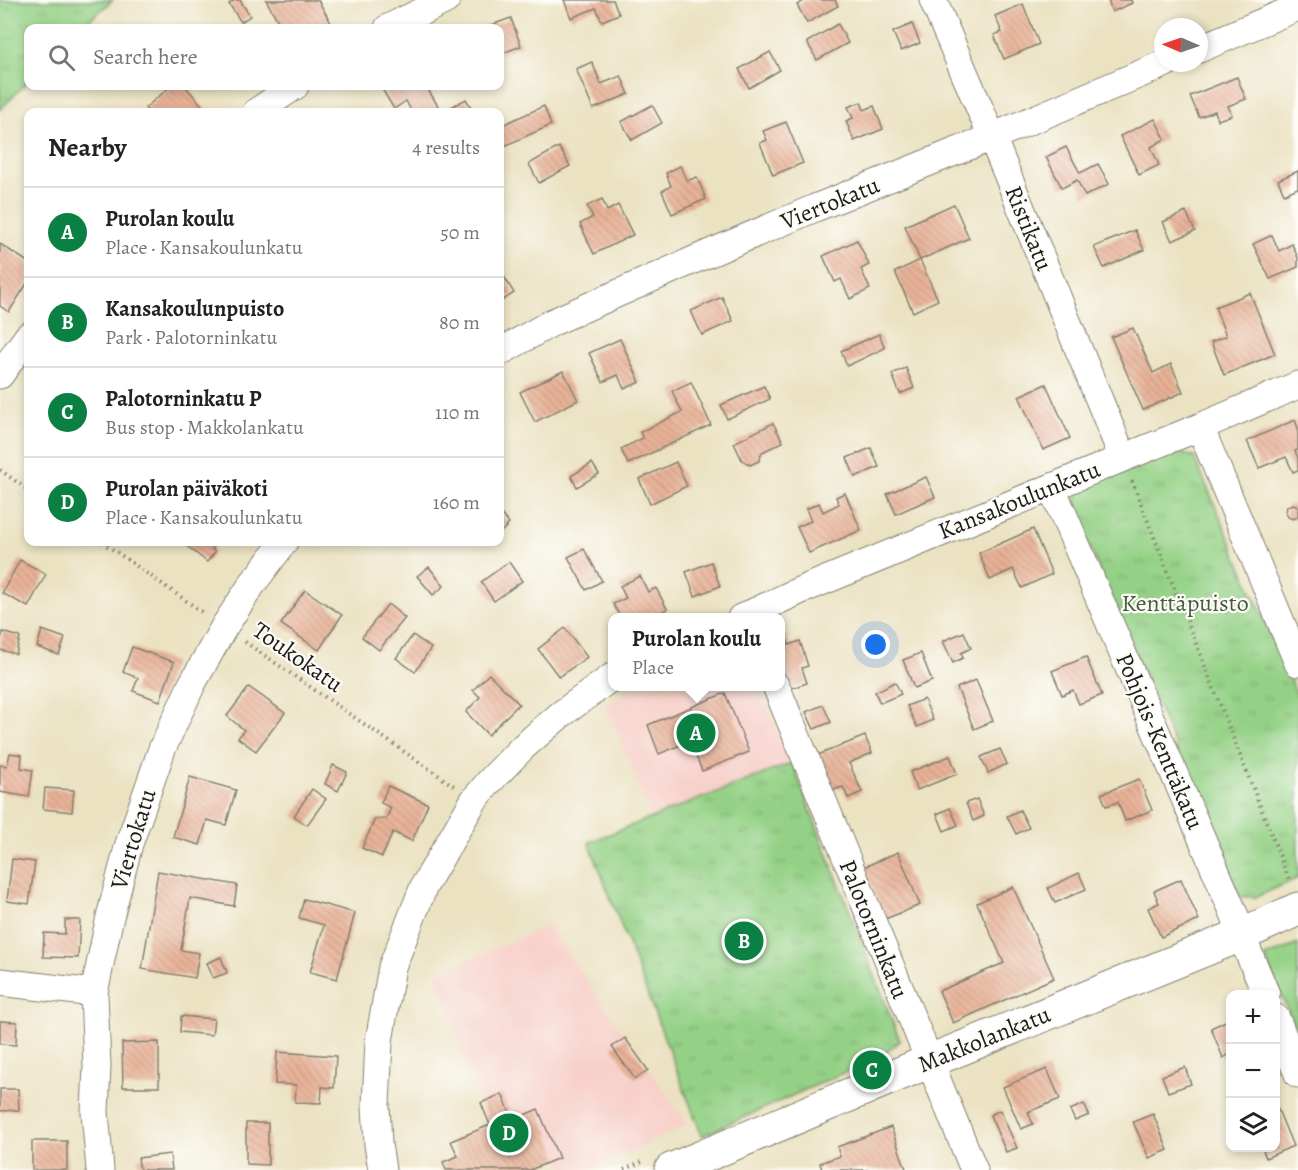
<!DOCTYPE html>
<meta charset="utf-8">
<style>
:root{--surface:#fff;--page:#f2f2f2;--text:#222;--muted:#767676;--line:#e0e0e0;--accent:#0b8043}
body{margin:0;font-family:Alegreya,serif;background:var(--page);color:var(--text)}
.controls{position:absolute;right:18px;bottom:18px;display:grid;overflow:hidden;border-radius:12px;box-shadow:0 3px 9px #0003}
.controls button{width:54px;height:54px;display:grid;place-items:center;padding:0;border:0;border-bottom:2px solid var(--line);background:var(--surface);color:var(--text);font:30px sans-serif}
.compass{position:absolute;left:1154px;top:18px;width:54px;height:54px;border-radius:50%;background:var(--surface);box-shadow:0 3px 9px #0003;rotate:272deg}
.you{position:absolute;left:876px;top:645px;width:21px;height:21px;margin:-15px;border:4px solid #fff;border-radius:50%;background:#1a73e8;box-shadow:0 0 0 9px #1a73e833}
.badge{display:grid;place-items:center;width:39px;height:39px;border-radius:50%;background:var(--accent);color:#fff;font-size:20px;font-weight:700}
.pin{position:absolute;translate:-50% -50%;border:3px solid #fff;box-shadow:0 2px 6px #0006}
.popup{position:absolute;left:608px;top:613px;width:177px;height:78px;box-sizing:border-box;display:grid;place-content:center;border-radius:12px;background:var(--surface);filter:drop-shadow(0 2px 4px #0005);font-size:20px;white-space:nowrap;color:var(--muted)}
.popup b{font-size:22px;color:var(--text)}
.popup::after{content:'';position:absolute;left:50%;top:100%;margin-left:-12px;border:12px solid transparent;border-top-color:var(--surface)}
.list{margin:0;padding:0;list-style:none}
h2{display:flex;justify-content:space-between;align-items:center;height:78px;margin:0;padding:0 24px;font-size:26px}
h2 small{font-size:20px;font-weight:400;color:var(--muted)}
.list li{display:grid;grid-template-columns:39px 1fr auto;gap:18px;align-items:center;box-sizing:border-box;height:90px;padding:0 24px;border-top:2px solid var(--line)}
.list b{display:block;font-size:22px;white-space:nowrap}
.list p{margin:0;font-size:20px;white-space:nowrap;color:var(--muted)}
.list em{font-size:20px;font-style:normal;color:var(--muted)}
.icon{flex:none;width:33px;height:33px;fill:none;stroke:currentColor;stroke-width:2;stroke-linecap:round;stroke-linejoin:round}
.map{position:relative;flex:none;width:1298px;height:1170px;overflow:hidden}
.search{position:absolute;background:var(--surface);box-shadow:0 3px 9px #0003;left:24px;top:24px;width:480px;height:66px;display:flex;align-items:center;gap:15px;box-sizing:border-box;padding:0 21px;border-radius:12px;color:var(--muted);font-size:22px}
.panel{position:absolute;background:var(--surface);box-shadow:0 3px 9px #0003;left:24px;top:108px;width:480px;height:438px;border-radius:12px}
.map>svg:first-child{display:block}
</style>
<div class="map">
<svg width="1298" height="1170" viewBox="0 0 1298 1170">
<defs>
<pattern id="park-tufts" width="24" height="20" patternUnits="userSpaceOnUse" patternTransform="scale(1.5)"><rect width="24" height="20" fill="#94d186"/><path d="M3 7l-1-3M5 7V3M7 7l1-3M15 17l-1-3M17 17v-4M19 17l1-3" fill="none" stroke="#7fb373"/></pattern>
<pattern id="building-back-hatch" width="6" height="6" patternUnits="userSpaceOnUse" patternTransform="scale(1.5)"><rect width="6" height="6" fill="#e8b297"/><path d="M-1 5l2 2M0 0l6 6M5-1l2 2" fill="none" stroke="#c69882"/></pattern>
</defs>
<rect width="100%" height="100%" fill="#fdfcf7"/>
<filter id="ink" filterUnits="userSpaceOnUse"><feTurbulence type="fractalNoise" baseFrequency=".0167" numOctaves="2"/><feDisplacementMap in="SourceGraphic" scale="12" xChannelSelector="R" yChannelSelector="G"/><feConvolveMatrix kernelMatrix="1 2 1 2 8 2 1 2 1" color-interpolation-filters="sRGB"/></filter>
<filter id="wash" filterUnits="userSpaceOnUse"><feTurbulence type="fractalNoise" baseFrequency=".008" numOctaves="4" result="noise"/><feDisplacementMap in="SourceGraphic" scale="24" xChannelSelector="R" yChannelSelector="G"/><feGaussianBlur stdDeviation="1.35" result="paint"/><feColorMatrix in="noise" values="0 0 0 0 0 0 0 0 0 0 0 0 0 0 0 0 0 1.4 0 .05"/><feComposite in="paint" operator="in"/></filter>
<g filter="url(#wash)">
<rect width="100%" height="100%" fill="#ebe2c2"/>
<g fill="#f7d0c9">
<path d="M637,687H758L792,763L652,818L605,705Z"/>
<path d="M548,925L688,1125L589,1170H564L559,1158L530,1170H446L443,1162L457,1155L451,1141L490,1124L481,1103L436,974Z"/>
</g>
<path fill="#94d186" stroke="#587651" stroke-width="1.5" d="M1298,944V1034L1265,957Z"/>
<g fill="url(#park-tufts)" stroke="#587651" stroke-width="1.5">
<path d="M0,0H113L80,28H28V81L0,110Z"/>
<path d="M1170,450L1194,457L1298,698V878L1256,897H1240L1073,509L1080,488Z"/>
<path d="M792,763L900,1041L881,1056L702,1136L589,842Z"/>
</g>
<g id="blocks">
<g fill="url(#building-back-hatch)">
<path d="M235,0H240L250,16L241,22L229,4Z"/>
<path d="M266,0H318L331,23L322,28H282Z"/>
<path d="M564,0H613L619,14L602,21L596,8L571,18Z"/>
<path d="M805,0H835L838,6L807,23L797,5Z"/>
<path d="M1108,0H1131L1132,3L1112,12Z"/>
<path d="M1023,4L1039,44L1004,59L994,35L1002,32L995,16Z"/>
<path d="M511,18L521,46L500,54V28H483Z"/>
<path d="M838,24L848,43L817,60L807,42Z"/>
<path d="M912,24L920,43L901,51L893,32Z"/>
<path d="M770,52L780,70L749,88L739,69Z"/>
<path d="M592,62L601,84L621,76L629,94L593,109L576,69Z"/>
<path d="M1237,77L1246,99L1228,106L1232,115L1218,120L1215,111L1199,117L1190,96Z"/>
<path d="M171,86H185L208,112H149L145,108Z"/>
<path d="M387,86H426L441,111L438,112H412L406,101L394,109L382,89Z"/>
<path d="M466,99L474,112H449L447,109Z"/>
<path d="M861,102L864,110L874,106L883,129L854,141L846,121L853,118L848,107Z"/>
<path d="M652,105L662,123L632,140L621,122Z"/>
<path d="M544,106L551,125L500,148V126Z"/>
<path d="M1155,119L1165,139L1151,147L1159,165L1139,175L1120,136Z"/>
<path d="M786,122L803,163L773,175L760,143L767,140L763,131Z"/>
<path d="M559,147L570,166L539,183L529,164Z"/>
<path d="M1066,147L1080,173L1098,164L1109,184L1085,196L1077,180L1062,188L1046,157Z"/>
<path d="M680,166L687,181L697,177L706,199L672,214L662,191L671,186L666,173Z"/>
<path d="M1298,171V188L1284,194L1278,180Z"/>
<path d="M602,199L607,211L618,205L633,235L594,254L580,224L593,217L587,206Z"/>
<path d="M954,204L969,238L920,260L905,226Z"/>
<path d="M1186,212L1195,231L1172,241L1163,222Z"/>
<path d="M1135,230L1144,250L1104,268L1094,247Z"/>
<path d="M1272,235L1279,251L1292,244L1298,258V267L1270,279L1253,244Z"/>
<path d="M857,240L869,265L861,269L870,289L850,299L841,279L835,282L823,256Z"/>
<path d="M0,244L28,262V282L9,312L0,306Z"/>
<path d="M920,260L938,300L913,312L895,272Z"/>
<path d="M500,270L514,293L500,302Z"/>
<path d="M1250,293L1275,354L1224,375L1211,342L1226,336L1215,307Z"/>
<path d="M722,297L733,321L702,335L691,311Z"/>
<path d="M1133,328L1153,373L1171,364L1183,392L1143,410L1111,337Z"/>
<path d="M879,334L885,348L847,366L841,351Z"/>
<path d="M620,339L640,382L624,389L618,375L603,382L589,353Z"/>
<path d="M906,368L914,388L900,394L892,374Z"/>
<path d="M563,371L578,400L535,422L520,392Z"/>
<path d="M691,382L711,425L628,464L621,449L643,438L640,432L682,412L672,391Z"/>
<path d="M1046,384L1070,438L1043,450L1019,396Z"/>
<path d="M764,386L770,399L727,419L721,405Z"/>
<path d="M1295,420L1298,428V450L1295,451L1298,458V470L1293,472L1286,457L1259,468L1247,441Z"/>
<path d="M773,423L783,442L762,452L759,461L750,465L742,460L734,443Z"/>
<path d="M871,448L879,467L855,477L847,458Z"/>
<path d="M676,462L687,486L650,504L639,479Z"/>
<path d="M592,463L599,474L577,487L571,476Z"/>
<path d="M926,477L935,497L896,514L887,494Z"/>
<path d="M845,493L861,530L809,553L797,527L811,521L806,509L819,503L823,512L839,504L836,497Z"/>
<path d="M1293,504L1298,506V517L1293,519L1288,517L1286,512L1287,506Z"/>
<path d="M500,513L509,524L500,533Z"/>
<path d="M1033,529L1052,574L1022,588L1013,569L990,580L979,553Z"/>
<path d="M182,542H218L212,549L215,552L207,562Z"/>
<path d="M584,549L602,581L586,590L568,557Z"/>
<path d="M20,560L46,574L28,607L2,593Z"/>
<path d="M509,562L522,581L494,601L481,582Z"/>
<path d="M711,562L720,586L695,596L686,572Z"/>
<path d="M429,567L444,586L433,595L417,576Z"/>
<path d="M640,576L648,592L656,588L667,609L651,618H621L613,604L626,598L620,586Z"/>
<path d="M305,590L342,615L319,650L281,624Z"/>
<path d="M388,604L405,618L379,650L362,637Z"/>
<path d="M565,628L587,657L559,677L538,649Z"/>
<path d="M42,630L65,638L59,655L37,647Z"/>
<path d="M3,632L20,637L16,654L0,650V642Z"/>
<path d="M964,632L971,648L961,653L963,658L953,663L943,641Z"/>
<path d="M785,634L789,645L800,641L808,666L802,668L807,683L789,689L780,663V635Z"/>
<path d="M413,635L431,648L415,672L396,658Z"/>
<path d="M132,647L174,662L160,701L133,691L138,678L123,672Z"/>
<path d="M921,653L932,681L914,688L903,660Z"/>
<path d="M1086,657L1102,695L1079,704L1073,690L1062,695L1052,671Z"/>
<path d="M489,674L519,704L488,735L466,712L480,697L473,690Z"/>
<path d="M976,680L993,721L974,729L957,688Z"/>
<path d="M895,682L901,694L880,703L875,692Z"/>
<path d="M249,687L285,713L256,751L238,738L244,730L227,716Z"/>
<path d="M725,693L749,752L702,771L690,741L659,754L648,725Z"/>
<path d="M924,699L933,720L917,727L907,706Z"/>
<path d="M823,705L831,722L814,729L806,712Z"/>
<path d="M865,736L872,753L849,763L862,792L848,798L843,787L833,790L818,755Z"/>
<path d="M1000,749L1007,764L988,773L981,757Z"/>
<path d="M10,753L22,755L21,768L33,770L29,797L0,792V765L7,766Z"/>
<path d="M950,756L957,774L917,790L910,772Z"/>
<path d="M333,765L347,772L338,791L325,784Z"/>
<path d="M190,777L236,790L226,825L207,820L200,845L173,837Z"/>
<path d="M1139,779L1152,810L1125,821L1118,802L1106,806L1101,794Z"/>
<path d="M388,786L428,804L412,841L393,832L382,857L362,848L375,819H386L391,808L381,803Z"/>
<path d="M45,788L74,790L72,812L43,809Z"/>
<path d="M312,789L326,799L307,825L294,816Z"/>
<path d="M977,799L984,816L973,821L966,803Z"/>
<path d="M950,808L958,825L944,831L937,814Z"/>
<path d="M1020,810L1029,828L1016,834L1007,816Z"/>
<path d="M898,852L920,905L885,919L864,867Z"/>
<path d="M12,859L35,862L29,904L7,901Z"/>
<path d="M158,871L237,885L234,906L190,898L181,950L199,953L195,978L142,969Z"/>
<path d="M1079,873L1086,889L1055,903L1048,888Z"/>
<path d="M1181,879L1199,920L1161,937L1148,908L1159,903L1154,891Z"/>
<path d="M1013,887L1054,978L953,1023L939,991L1004,963L977,903Z"/>
<path d="M304,899L355,913L337,979L310,972L324,925L299,918Z"/>
<path d="M65,920H80L78,958L43,957L44,933L65,934Z"/>
<path d="M221,957L227,973L213,978L207,963Z"/>
<path d="M181,1016L214,1019L212,1035L180,1032Z"/>
<path d="M1230,1019V1054L1223,1058L1211,1028Z"/>
<path d="M0,1021L17,1022L16,1045L0,1044Z"/>
<path d="M625,1038L648,1070L635,1079L612,1047Z"/>
<path d="M159,1042V1087H123L122,1043Z"/>
<path d="M277,1052L336,1056L334,1088L322,1087L321,1103L295,1102L296,1085L275,1084Z"/>
<path d="M1185,1067L1191,1084L1168,1092L1162,1076Z"/>
<path d="M1047,1069L1060,1099L1028,1112L1033,1124L1021,1129L1003,1087Z"/>
<path d="M0,1089H18L19,1110L0,1111Z"/>
<path d="M502,1094L513,1120L538,1109L559,1158L530,1170H446L443,1162L458,1156L451,1141L490,1125L481,1103Z"/>
<path d="M1084,1104L1089,1115L1075,1121L1070,1110Z"/>
<path d="M1276,1105L1293,1146L1266,1158L1262,1148H1276Z"/>
<path d="M1000,1110L1017,1148L1006,1152L990,1115Z"/>
<path d="M1153,1114L1168,1150L1149,1158L1133,1122Z"/>
<path d="M246,1123H268V1165L246,1164Z"/>
<path d="M891,1127L906,1169L903,1170H822L820,1163L840,1156L837,1147Z"/>
<rect x="32" y="1141" width="35" height="29"/>
<path d="M170,1154L172,1170H140L138,1158Z"/>
</g>
</g>
</g>
<g filter="url(#ink)">
<use href="#blocks" fill-opacity="0" stroke="#847f6f" stroke-width="1.5"/>
<g fill="none" stroke-linecap="round" stroke-linejoin="round">
<defs>
<g id="minor">
<path d="M933,0L992,137L1123,458"/>
<path d="M388,28L446,0"/>
<path d="M1199,49L1298,7"/>
<path d="M256,112L295,86"/>
<path d="M500,352L553,322L696,259L815,208L992,137L1166,63"/>
<path d="M0,375L28,336"/>
<path d="M1200,427L1298,663"/>
<path d="M1052,488L1235,916L1241,935L1266,994"/>
<path d="M741,618L799,591L1123,458L1200,427L1298,385"/>
<path d="M776,686L974,1170"/>
<path d="M0,982L94,993"/>
<path d="M1276,1018L1298,1074"/>
<path d="M100,1170L95,1112L97,1066L94,993L109,921L129,844L162,749L192,684L224,627L253,583L284,542"/>
<path d="M382,1170L378,1144L376,1105L379,1041L392,967L424,886L474,800L490,781L523,747L560,715L612,677"/>
</g>
<path id="tertiary" d="M671,1170L930,1061L1241,935L1298,909"/>
</defs>
<use href="#minor" stroke="#847f6f" stroke-width="29"/>
<use href="#tertiary" stroke="#847f6f" stroke-width="35"/>
<g stroke="#847f6f" stroke-width="4" stroke-dasharray="1.5 4.5" stroke-linecap="butt">
<path d="M0,470L28,490"/>
<path d="M1132,481L1290,882"/>
<path d="M102,542L205,614"/>
<path d="M245,642L454,786"/>
<path d="M624,1170L644,1161"/>
</g>
<use href="#minor" stroke="#fff" stroke-width="27"/>
<use href="#tertiary" stroke="#fff" stroke-width="33"/>
</g>
</g>
<g text-anchor="middle" stroke-width="4.5" stroke-linejoin="round" paint-order="stroke">
<g font-size="24" fill="#1c1c1c" stroke="#fdfcf7">
<text transform="translate(830 203) rotate(-22)" y="8">Viertokatu</text>
<text transform="translate(1029 228) rotate(68)" y="8">Ristikatu</text>
<text transform="translate(1019 500) rotate(-22)" y="8">Kansakoulunkatu</text>
<text transform="translate(298 657) rotate(35)" y="8">Toukokatu</text>
<text transform="translate(1160 741) rotate(67)" y="8">Pohjois-Kenttäkatu</text>
<text transform="translate(133 839) rotate(-73)" y="8">Viertokatu</text>
<text transform="translate(874 929) rotate(68)" y="8">Palotorninkatu</text>
<text transform="translate(984 1039) rotate(-22)" y="8">Makkolankatu</text>
</g>
<g font-size="24" fill="#465b41" stroke="#fdfcf7">
<text x="1185" y="611">Kenttäpuisto</text>
</g>
</g>
</svg>
<div class="controls">
<button>+</button>
<button>−</button>
<button><svg class="icon" aria-label="layers" viewBox="0 0 24 24"><path d="M12 4l9 5-9 5-9-5zM3 14l9 5 9-5"/></svg></button>
</div>
<svg class="compass" viewBox="-18 -18 36 36"><path d="M0-13l5 13h-10z" fill="#e53935"/><path d="M0 13l5-13h-10z" fill="#767676"/></svg>
<div class="you"></div>
<div class="pin badge" style="left:696px;top:733px">A</div>
<div class="popup"><b>Purolan koulu</b>Place</div>
<div class="pin badge" style="left:744px;top:941px">B</div>
<div class="pin badge" style="left:872px;top:1070px">C</div>
<div class="pin badge" style="left:509px;top:1133px">D</div>
<div class="search"><svg class="icon" aria-label="search" viewBox="0 0 24 24"><circle cx="10" cy="10" r="6"/><path d="M15 15l6 6"/></svg>Search here</div>
<section class="panel">
<h2>Nearby<small>4 results</small></h2>
<ul class="list">
<li><span class="badge">A</span><div><b>Purolan koulu</b><p>Place · Kansakoulunkatu</p></div><em>50 m</em></li>
<li><span class="badge">B</span><div><b>Kansakoulunpuisto</b><p>Park · Palotorninkatu</p></div><em>80 m</em></li>
<li><span class="badge">C</span><div><b>Palotorninkatu P</b><p>Bus stop · Makkolankatu</p></div><em>110 m</em></li>
<li><span class="badge">D</span><div><b>Purolan päiväkoti</b><p>Place · Kansakoulunkatu</p></div><em>160 m</em></li>
</ul>
</section>
</div>
